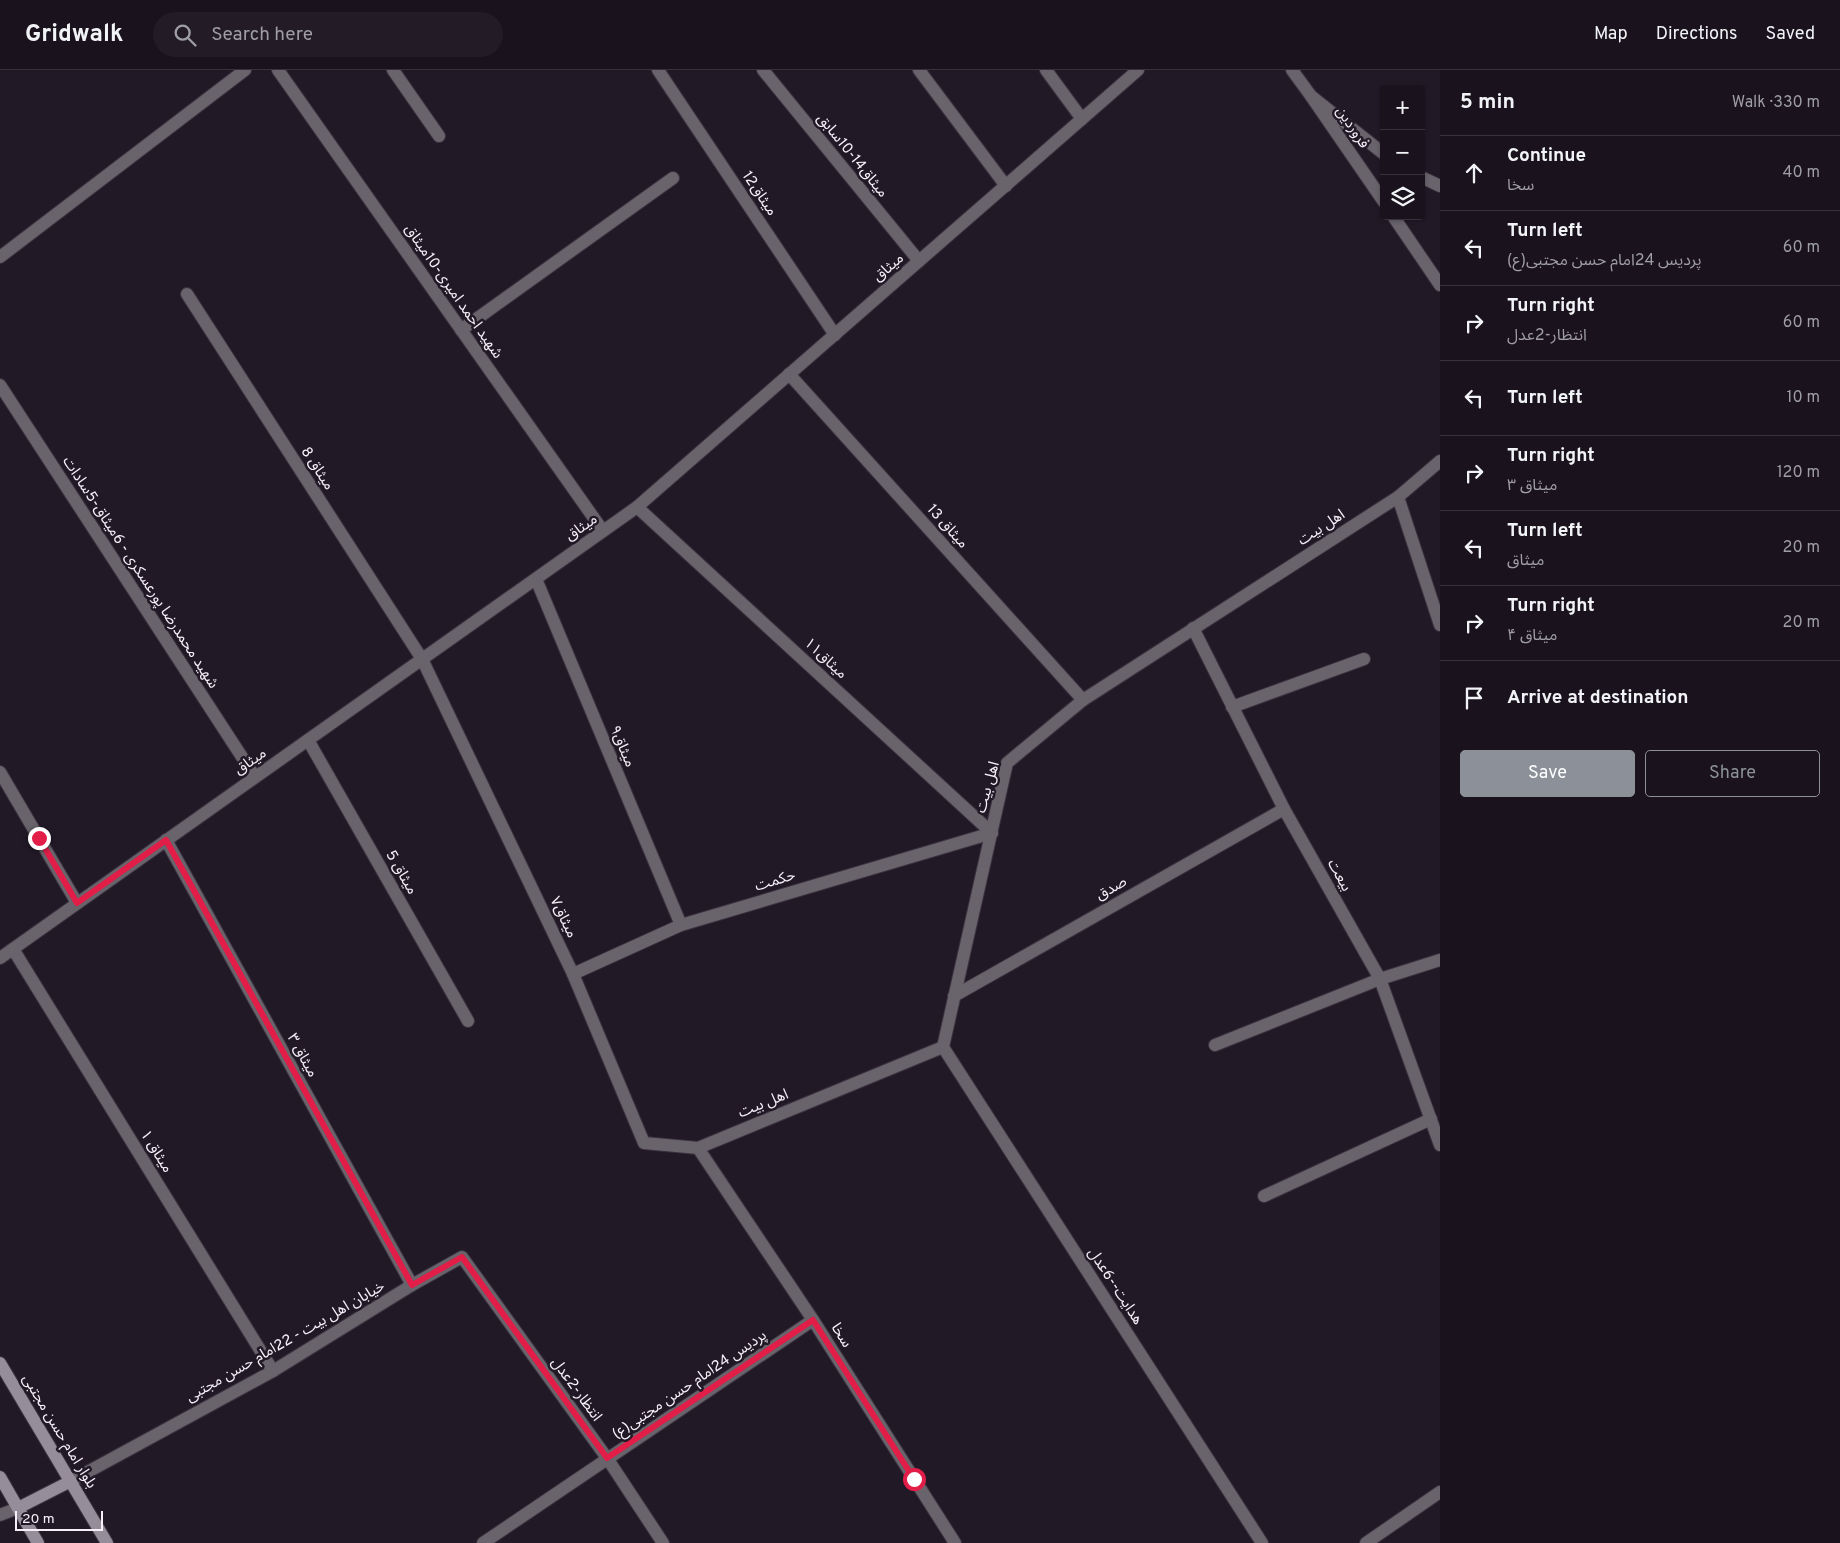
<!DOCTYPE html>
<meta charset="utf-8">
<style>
:root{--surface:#1a131d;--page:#231c26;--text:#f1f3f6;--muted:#9f9ea4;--line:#38323b;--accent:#8c9099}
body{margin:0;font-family:Overpass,"Noto Sans Arabic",sans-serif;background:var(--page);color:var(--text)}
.controls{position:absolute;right:15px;top:15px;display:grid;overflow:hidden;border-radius:5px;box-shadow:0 1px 4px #0004}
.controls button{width:45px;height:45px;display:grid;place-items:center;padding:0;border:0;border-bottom:1px solid var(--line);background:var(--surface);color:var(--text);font:25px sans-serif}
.scale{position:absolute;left:15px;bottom:12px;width:88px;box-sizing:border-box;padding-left:5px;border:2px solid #f6f0fa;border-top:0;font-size:14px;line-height:18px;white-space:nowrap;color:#f6f0fa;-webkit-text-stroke:4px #221927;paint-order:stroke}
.stop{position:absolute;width:15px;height:15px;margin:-11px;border:4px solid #e11d48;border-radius:50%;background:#fff}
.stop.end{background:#e11d48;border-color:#fff;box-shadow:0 1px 5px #0008}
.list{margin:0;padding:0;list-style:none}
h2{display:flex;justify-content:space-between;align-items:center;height:65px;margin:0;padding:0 20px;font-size:21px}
h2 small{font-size:16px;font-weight:400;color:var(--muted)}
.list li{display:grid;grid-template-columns:32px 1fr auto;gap:15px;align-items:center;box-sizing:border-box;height:75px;padding:0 20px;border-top:1px solid var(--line)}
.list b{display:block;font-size:19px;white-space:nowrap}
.list p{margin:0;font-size:16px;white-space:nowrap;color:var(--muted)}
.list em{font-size:16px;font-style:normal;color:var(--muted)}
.actions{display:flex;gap:10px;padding:15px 20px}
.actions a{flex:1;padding:11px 0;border:1px solid var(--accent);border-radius:5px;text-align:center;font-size:18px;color:var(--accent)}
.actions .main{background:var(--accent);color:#fff}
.icon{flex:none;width:28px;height:28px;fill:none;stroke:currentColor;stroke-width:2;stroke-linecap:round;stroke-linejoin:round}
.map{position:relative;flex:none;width:1440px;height:1473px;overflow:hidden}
header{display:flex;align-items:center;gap:30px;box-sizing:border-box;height:70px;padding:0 25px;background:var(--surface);border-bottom:1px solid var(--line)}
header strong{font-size:24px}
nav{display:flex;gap:28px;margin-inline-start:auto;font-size:18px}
.search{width:350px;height:45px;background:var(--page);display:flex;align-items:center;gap:12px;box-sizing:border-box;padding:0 18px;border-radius:28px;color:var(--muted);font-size:19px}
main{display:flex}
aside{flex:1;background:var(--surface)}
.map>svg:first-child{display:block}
</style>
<header>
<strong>Gridwalk</strong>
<div class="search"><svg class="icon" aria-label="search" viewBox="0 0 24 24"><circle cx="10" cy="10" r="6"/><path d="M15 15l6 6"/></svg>Search here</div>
<nav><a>Map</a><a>Directions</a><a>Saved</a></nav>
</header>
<main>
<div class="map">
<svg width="1440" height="1473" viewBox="0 0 1440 1473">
<rect width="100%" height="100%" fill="#221927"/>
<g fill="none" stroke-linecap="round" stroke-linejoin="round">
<defs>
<g id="minor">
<path d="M278,0L603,461"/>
<path d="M393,0L439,66"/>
<path d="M658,0L835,265"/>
<path d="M763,0L919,191"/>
<path d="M919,0L1006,116"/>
<path d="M1046,0L1082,49"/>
<path d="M0,187L245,0"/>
<path d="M187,224L422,589L573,904L644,1073L698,1078L943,977L1007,693L1083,630L1398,427L1440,391"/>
<path d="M461,260L673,108"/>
<path d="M789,304L1083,630"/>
<path d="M0,315L255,707"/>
<path d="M1398,427L1440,555"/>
<path d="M637,437L992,763"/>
<path d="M536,509L681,855"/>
<path d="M1193,558L1284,739L1380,909L1440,1075"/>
<path d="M1232,637L1364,589"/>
<path d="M308,670L468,951"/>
<path d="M0,702L77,833"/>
<path d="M166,770L412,1215"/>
<path d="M13,879L273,1301"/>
<path d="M0,888L637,437L1138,0"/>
<path d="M573,904L681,855L992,763"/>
<path d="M954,926L1284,739"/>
<path d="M1215,975L1380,909L1440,890"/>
<path d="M943,977L1262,1473"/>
<path d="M698,1078L813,1250L955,1473"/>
<path d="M1264,1126L1431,1049"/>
<path d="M71,1411L273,1301L412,1215L462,1187L607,1388L663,1473"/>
<path d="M0,1445L18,1438"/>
<path d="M483,1473L813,1250"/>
<path d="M1366,1473L1440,1422"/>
</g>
<g id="tertiary">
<path d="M1292,0L1311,26"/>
<path d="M1384,84L1311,26L1384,132"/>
<path d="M1421,107L1440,116"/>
<path d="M1393,146L1440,215"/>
</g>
<g id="secondary">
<path d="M0,1293L107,1473"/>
<path d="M0,1407L38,1473"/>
<path d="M18,1438L71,1411"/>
</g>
</defs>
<use href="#minor" stroke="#3b3340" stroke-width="14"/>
<use href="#tertiary" stroke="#3b3340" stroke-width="14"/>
<use href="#secondary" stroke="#3b3340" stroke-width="14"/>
<use href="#minor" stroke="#69646c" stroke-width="12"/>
<use href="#tertiary" stroke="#69646c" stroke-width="12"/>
<use href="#secondary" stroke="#958d99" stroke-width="12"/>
</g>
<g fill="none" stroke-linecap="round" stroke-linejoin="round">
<path stroke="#e11d48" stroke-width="6" d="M39,768L77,833L166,770L412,1215L462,1187L607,1388L813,1250L914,1409"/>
</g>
<g text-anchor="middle" stroke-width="5" stroke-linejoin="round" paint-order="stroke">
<g font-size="15" fill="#f6f0fa" stroke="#221927">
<text transform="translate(1353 57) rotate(56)" y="5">فروردین</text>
<text transform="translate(853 85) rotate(51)" y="5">میثاق14-10سابق</text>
<text transform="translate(760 123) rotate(56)" y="5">12میثاق</text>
<text transform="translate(888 197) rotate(-41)" y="5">میثاق</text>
<text transform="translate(454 221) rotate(55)" y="5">شهید احمد امیری-10میثاق</text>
<text transform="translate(318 398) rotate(57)" y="5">میثاق 8</text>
<text transform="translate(948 456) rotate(48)" y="5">میثاق 13</text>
<text transform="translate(581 457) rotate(-35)" y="5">میثاق</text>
<text transform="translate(1321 457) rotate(-33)" y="5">اهل بیت</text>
<text transform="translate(141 502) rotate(57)" y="5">شهید محمدرضا پورعسکری - 6میثاق-5سادات</text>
<text transform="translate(826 588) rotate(43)" y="5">میثاق۱۱</text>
<text transform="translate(623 676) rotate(67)" y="5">میثاق۹</text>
<text transform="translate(250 691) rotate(-35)" y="5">میثاق</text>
<text transform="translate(987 717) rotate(-74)" y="5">اهل بیت</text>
<text transform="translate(402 802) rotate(60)" y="5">میثاق 5</text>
<text transform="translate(1340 805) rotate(61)" y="5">بیعت</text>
<text transform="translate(775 810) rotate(-17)" y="5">حکمت</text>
<text transform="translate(1111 818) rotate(-30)" y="5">صدق</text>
<text transform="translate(564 847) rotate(64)" y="5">میثاق۷</text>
<text transform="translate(303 985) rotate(61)" y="5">میثاق ۳</text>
<text transform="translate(763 1033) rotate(-22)" y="5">اهل بیت</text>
<text transform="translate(157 1081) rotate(58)" y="5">میثاق ۱</text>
<text transform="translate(1116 1216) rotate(57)" y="5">هدایت--6عدل</text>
<text transform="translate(842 1265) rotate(58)" y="5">سخا</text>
<text transform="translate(285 1271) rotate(-30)" y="5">خیابان اهل بیت - 22امام حسن مجتبی</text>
<text transform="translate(689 1314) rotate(-34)" y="5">پردیس 24امام حسن مجتبی(ع)</text>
<text transform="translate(577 1319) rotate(54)" y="5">انتظار-2عدل</text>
<text transform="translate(60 1361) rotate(59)" y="5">بلوار امام حسن مجتبی</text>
</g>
</g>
</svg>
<div class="controls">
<button>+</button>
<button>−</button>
<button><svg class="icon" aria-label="layers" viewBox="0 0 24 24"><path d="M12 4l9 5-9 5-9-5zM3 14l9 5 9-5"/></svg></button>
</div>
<div class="scale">20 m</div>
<div class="stop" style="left:914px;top:1409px"></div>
<div class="stop end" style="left:39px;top:768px"></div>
</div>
<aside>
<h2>5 min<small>Walk · 330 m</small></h2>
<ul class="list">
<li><svg class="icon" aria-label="ahead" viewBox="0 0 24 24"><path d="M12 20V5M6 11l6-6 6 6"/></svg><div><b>Continue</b><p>سخا</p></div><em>40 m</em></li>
<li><svg class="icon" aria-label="left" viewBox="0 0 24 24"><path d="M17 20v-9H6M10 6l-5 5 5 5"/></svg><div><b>Turn left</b><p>پردیس 24امام حسن مجتبی(ع)</p></div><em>60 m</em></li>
<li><svg class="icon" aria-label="right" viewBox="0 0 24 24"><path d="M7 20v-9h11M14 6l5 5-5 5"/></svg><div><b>Turn right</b><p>انتظار-2عدل</p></div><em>60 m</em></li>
<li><svg class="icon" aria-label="left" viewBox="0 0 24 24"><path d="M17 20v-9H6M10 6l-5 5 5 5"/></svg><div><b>Turn left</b></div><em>10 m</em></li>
<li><svg class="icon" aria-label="right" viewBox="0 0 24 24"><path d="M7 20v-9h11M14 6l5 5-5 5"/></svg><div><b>Turn right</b><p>میثاق ۳</p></div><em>120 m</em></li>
<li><svg class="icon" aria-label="left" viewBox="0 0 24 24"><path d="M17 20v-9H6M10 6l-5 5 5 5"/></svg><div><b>Turn left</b><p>میثاق</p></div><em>20 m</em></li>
<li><svg class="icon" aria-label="right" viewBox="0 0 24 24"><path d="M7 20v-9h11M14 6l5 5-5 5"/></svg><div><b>Turn right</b><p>میثاق ۴</p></div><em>20 m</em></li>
<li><svg class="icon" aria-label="arrive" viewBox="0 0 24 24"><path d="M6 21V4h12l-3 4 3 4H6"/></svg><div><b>Arrive at destination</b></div></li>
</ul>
<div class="actions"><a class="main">Save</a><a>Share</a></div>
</aside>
</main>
